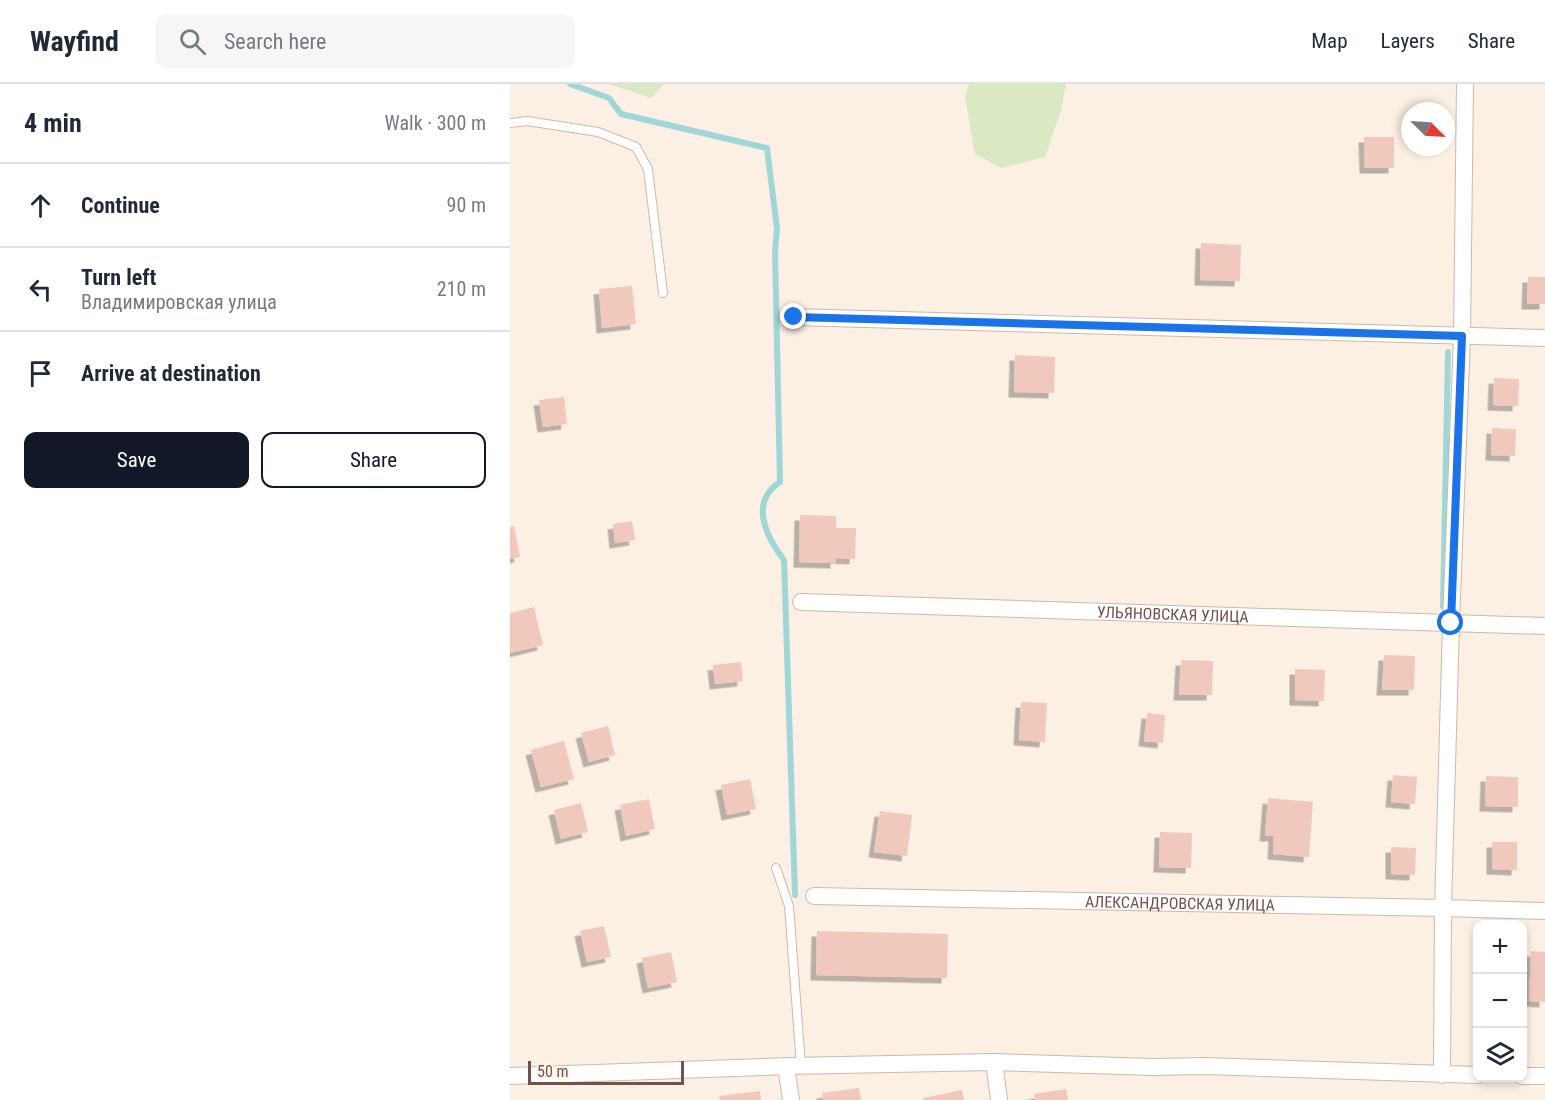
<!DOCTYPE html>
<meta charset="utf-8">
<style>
:root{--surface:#fff;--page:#f6f6f7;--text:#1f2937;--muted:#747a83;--line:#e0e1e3;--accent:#111827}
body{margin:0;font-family:"Roboto Condensed",sans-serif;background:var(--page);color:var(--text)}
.controls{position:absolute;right:18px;bottom:18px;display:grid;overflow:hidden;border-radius:12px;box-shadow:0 3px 9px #0003}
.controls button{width:54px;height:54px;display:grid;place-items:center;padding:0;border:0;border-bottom:2px solid var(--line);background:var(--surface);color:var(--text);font:30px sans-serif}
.compass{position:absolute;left:891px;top:18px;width:54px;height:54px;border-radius:50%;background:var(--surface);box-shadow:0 3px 9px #0003;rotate:114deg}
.scale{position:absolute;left:18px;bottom:15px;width:156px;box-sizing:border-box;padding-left:6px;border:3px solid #74524a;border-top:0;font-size:16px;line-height:21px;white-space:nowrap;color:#74524a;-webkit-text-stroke:4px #fff3ea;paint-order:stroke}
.stop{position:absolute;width:18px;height:18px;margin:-14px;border:4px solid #1a73e8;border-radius:50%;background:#fff}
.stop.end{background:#1a73e8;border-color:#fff;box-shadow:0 2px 6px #0008}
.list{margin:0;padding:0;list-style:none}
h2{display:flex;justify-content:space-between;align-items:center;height:78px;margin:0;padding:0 24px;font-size:26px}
h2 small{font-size:20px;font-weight:400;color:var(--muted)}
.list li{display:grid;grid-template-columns:39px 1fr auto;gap:18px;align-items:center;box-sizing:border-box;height:84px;padding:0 24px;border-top:2px solid var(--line)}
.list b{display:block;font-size:22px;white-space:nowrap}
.list p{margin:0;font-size:20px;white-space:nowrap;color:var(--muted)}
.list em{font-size:20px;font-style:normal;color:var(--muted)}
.actions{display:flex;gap:12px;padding:18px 24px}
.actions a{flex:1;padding:14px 0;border:2px solid var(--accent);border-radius:12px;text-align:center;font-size:21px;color:var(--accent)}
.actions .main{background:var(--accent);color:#fff}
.icon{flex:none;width:33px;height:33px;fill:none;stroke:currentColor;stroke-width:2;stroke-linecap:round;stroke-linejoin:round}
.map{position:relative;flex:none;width:1035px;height:1016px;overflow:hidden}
header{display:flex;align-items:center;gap:36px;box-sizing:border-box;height:84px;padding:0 30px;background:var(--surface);border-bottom:2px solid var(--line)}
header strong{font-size:28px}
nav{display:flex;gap:33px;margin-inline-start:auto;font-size:21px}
.search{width:420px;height:54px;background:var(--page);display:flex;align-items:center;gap:15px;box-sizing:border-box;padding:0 21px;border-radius:12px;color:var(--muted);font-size:22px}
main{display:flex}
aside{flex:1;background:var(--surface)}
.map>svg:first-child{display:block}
</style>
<header>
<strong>Wayfind</strong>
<div class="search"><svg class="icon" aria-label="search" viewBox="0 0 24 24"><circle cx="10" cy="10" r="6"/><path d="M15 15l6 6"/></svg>Search here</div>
<nav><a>Map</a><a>Layers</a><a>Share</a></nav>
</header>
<main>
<aside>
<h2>4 min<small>Walk · 300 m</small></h2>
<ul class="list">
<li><svg class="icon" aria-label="ahead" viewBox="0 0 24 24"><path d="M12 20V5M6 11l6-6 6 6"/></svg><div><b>Continue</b></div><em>90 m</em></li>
<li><svg class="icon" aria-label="left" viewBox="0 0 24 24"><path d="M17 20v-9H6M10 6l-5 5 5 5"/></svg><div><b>Turn left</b><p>Владимировская улица</p></div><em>210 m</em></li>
<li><svg class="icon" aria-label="arrive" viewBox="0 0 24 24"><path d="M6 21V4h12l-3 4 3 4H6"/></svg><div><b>Arrive at destination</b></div></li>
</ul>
<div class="actions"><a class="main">Save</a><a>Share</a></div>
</aside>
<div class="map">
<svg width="1035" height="1016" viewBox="0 0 1035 1016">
<defs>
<filter id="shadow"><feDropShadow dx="-5.5" dy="5.5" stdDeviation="0" flood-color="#0004"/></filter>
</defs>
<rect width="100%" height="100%" fill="#fcefe4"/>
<g fill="#d9e9c3">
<path d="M99,0H154L141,14Z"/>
<path d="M459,0H556L551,26L535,73L491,84L465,70L455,13Z"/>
</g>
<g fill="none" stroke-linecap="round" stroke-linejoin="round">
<g stroke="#9fd7d6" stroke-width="6">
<path d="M60,0L99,14L111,30L257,64L267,145L265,169L270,398C239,418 256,453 274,476L285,811"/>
<path d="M933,522L938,268"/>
</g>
</g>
<g fill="#f1c8bc" filter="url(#shadow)">
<path d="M854,53H884V84H855Z"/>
<path d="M691,159L731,161L730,197L690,196Z"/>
<path d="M1018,193H1035V220H1017Z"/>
<path d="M122,202L126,240L92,244L89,205Z"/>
<path d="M505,271L545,273L544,309L504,308Z"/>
<path d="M984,294L1009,295L1008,322L983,321Z"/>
<path d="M54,313L57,340L33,343L29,316Z"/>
<path d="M982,344L1006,345L1005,372L981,371Z"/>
<path d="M290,431L326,432V444H346L345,475L326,474V479L289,478Z"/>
<path d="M122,437L125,456L105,459L103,440Z"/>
<path d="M4,442L10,473L0,475V443Z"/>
<path d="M24,523L33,561L0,569V529Z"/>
<path d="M874,571L905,572L904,606H872Z"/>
<path d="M671,576L703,577L702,611H669Z"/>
<path d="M231,578L233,597L205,600L203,581Z"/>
<path d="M785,585L815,586L814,617L785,616Z"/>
<path d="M511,618L537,619L535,658L509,656Z"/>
<path d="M637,629L655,631L653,659L634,657Z"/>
<path d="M98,642L105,671L79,678L71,649Z"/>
<path d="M54,657L64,695L31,703L21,666Z"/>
<path d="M883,691L907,693L905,720L881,718Z"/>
<path d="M976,692L1008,693V723L975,722Z"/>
<path d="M240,695L246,725L217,731L211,701Z"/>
<path d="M758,714L803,718L799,773L763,770L764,752H755Z"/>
<path d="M139,715L145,745L116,752L110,721Z"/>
<path d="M71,719L78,748L51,755L44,726Z"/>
<path d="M370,727L402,731L397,772L364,768Z"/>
<path d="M650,748L682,749L681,784L649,783Z"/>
<path d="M982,758H1007V786L982,785Z"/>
<path d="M881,763L906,764L905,791L881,790Z"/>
<path d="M94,842L101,873L77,878L70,847Z"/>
<path d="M307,847L438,850L437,894L306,891Z"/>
<path d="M1021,867L1035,868V918L1019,917Z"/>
<path d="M161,868L167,898L138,904L132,874Z"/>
<path d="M349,1004L351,1016H313L312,1009Z"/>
<path d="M556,1005L558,1016H525L524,1010Z"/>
<path d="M452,1006L454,1016H413V1014Z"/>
<path d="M250,1007L251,1016H210L209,1012Z"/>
</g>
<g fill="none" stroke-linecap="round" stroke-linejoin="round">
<defs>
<g id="service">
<path d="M0,39L17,37L88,48L126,63L138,85L153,209"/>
<path d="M266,784L279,822L291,982"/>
</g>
<g id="minor">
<path d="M283,233L1035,254"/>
<path id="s1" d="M291,518L1035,542"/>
<path id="s2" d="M304,812L933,824L1035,827"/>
<path d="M484,978L489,1016"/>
<path d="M276,982L281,1016"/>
<path d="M932,991L933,824L941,539L952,252L955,0"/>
<path d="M0,992L279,982L484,978L643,983L694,982L968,991"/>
<path d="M1012,992H1035"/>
</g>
</defs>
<use href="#service" stroke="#cfb7ae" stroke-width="10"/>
<use href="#minor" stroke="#cfb7ae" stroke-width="18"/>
<use href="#service" stroke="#fff" stroke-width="8"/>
<use href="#minor" stroke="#fff" stroke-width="16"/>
</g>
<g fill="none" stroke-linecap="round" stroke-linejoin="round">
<path stroke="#1a73e8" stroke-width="8" d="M284,233L952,252L941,539"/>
</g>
<g text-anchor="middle" stroke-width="4.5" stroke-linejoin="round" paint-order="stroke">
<g font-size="16" fill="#74524a" stroke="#fff3ea">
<text dy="6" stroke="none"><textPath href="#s1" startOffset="372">УЛЬЯНОВСКАЯ УЛИЦА</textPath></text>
<text dy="6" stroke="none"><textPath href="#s2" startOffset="366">АЛЕКСАНДРОВСКАЯ УЛИЦА</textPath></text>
</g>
</g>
</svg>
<div class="controls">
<button>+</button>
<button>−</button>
<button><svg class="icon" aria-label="layers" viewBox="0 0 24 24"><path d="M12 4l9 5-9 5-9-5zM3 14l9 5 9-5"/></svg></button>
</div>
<svg class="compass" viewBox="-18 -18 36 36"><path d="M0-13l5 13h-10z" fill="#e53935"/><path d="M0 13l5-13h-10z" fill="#747a83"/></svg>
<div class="scale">50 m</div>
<div class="stop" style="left:941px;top:539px"></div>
<div class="stop end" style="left:284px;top:233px"></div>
</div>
</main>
